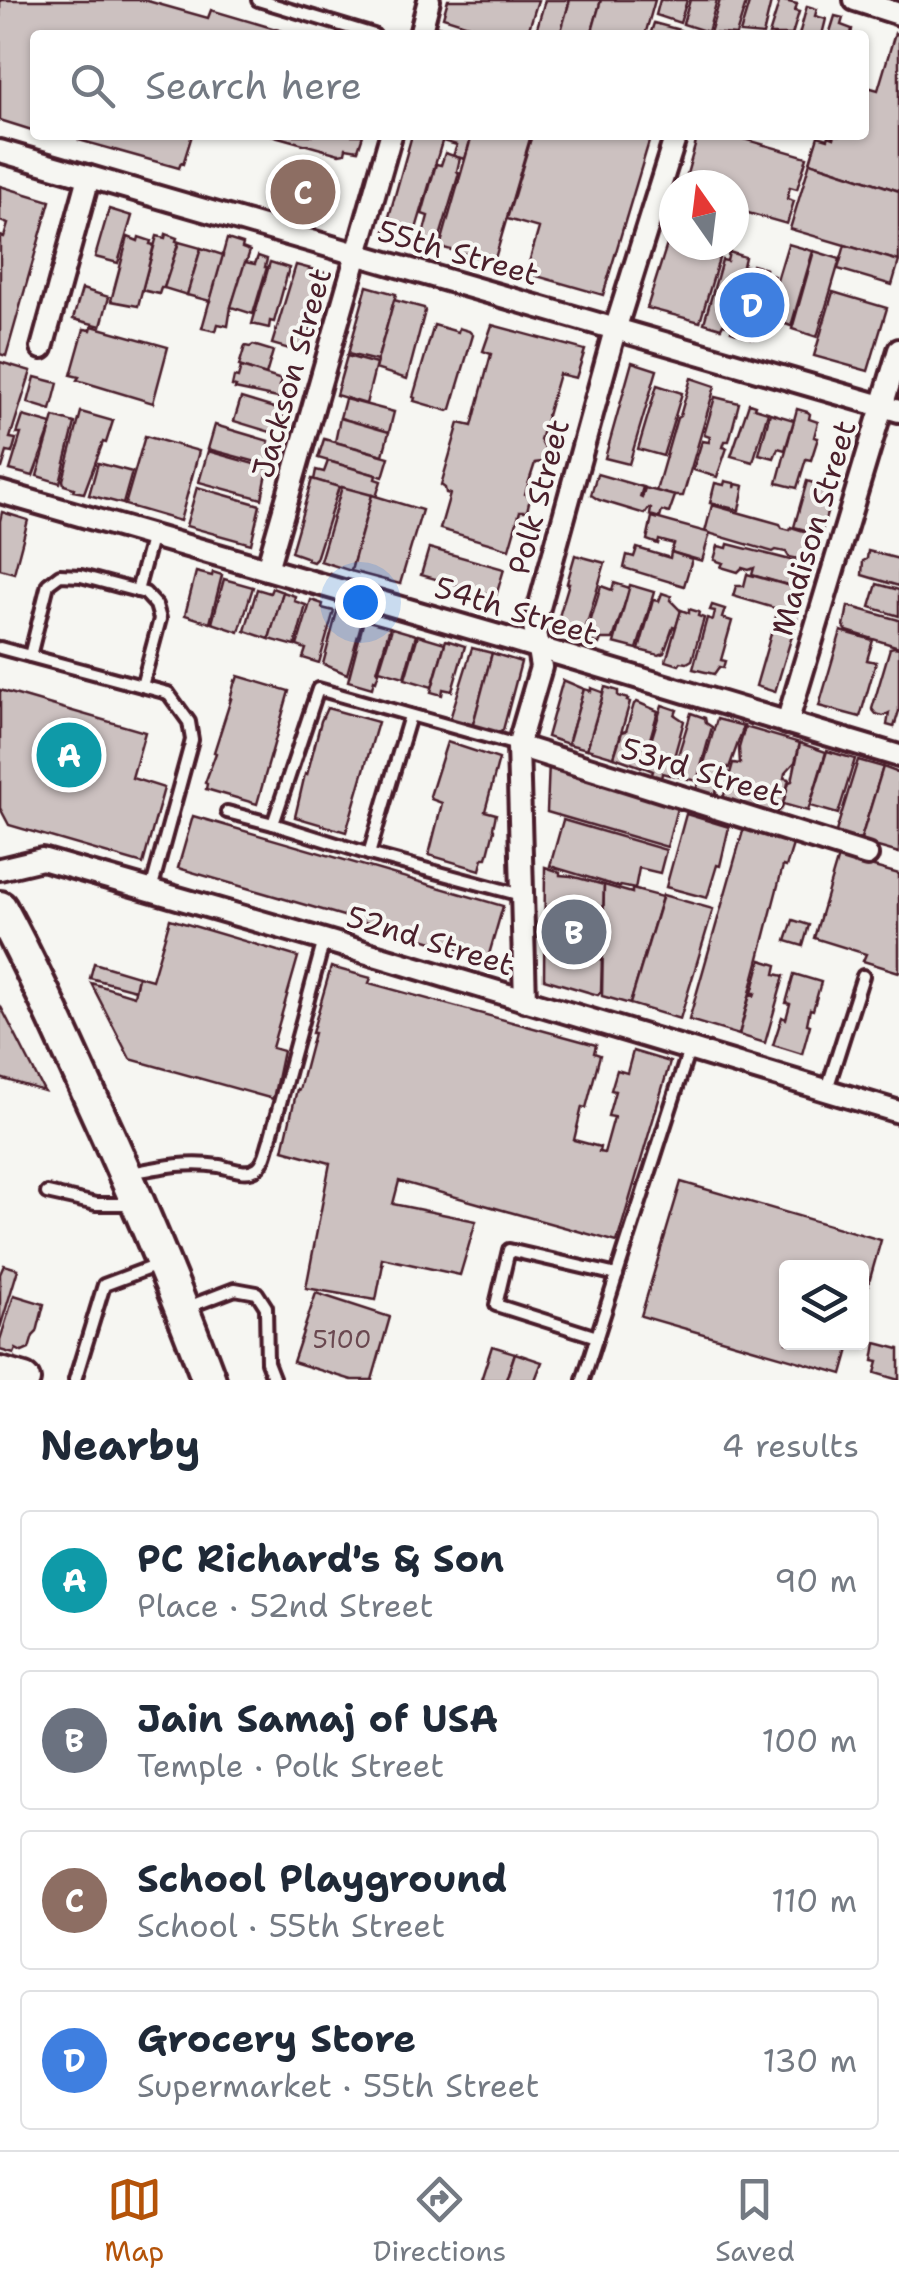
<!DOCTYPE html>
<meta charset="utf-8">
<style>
:root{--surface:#fff;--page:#f2f2f3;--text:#1f2937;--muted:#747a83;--line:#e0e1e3;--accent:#b45309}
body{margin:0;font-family:"Shantell Sans",sans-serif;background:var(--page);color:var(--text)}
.controls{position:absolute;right:30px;bottom:30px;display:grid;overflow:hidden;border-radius:10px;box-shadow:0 2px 8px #0004}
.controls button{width:90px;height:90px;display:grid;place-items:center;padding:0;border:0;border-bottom:2px solid var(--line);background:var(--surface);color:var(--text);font:50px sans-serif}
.compass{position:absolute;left:659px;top:170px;width:90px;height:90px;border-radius:50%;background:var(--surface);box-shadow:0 2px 8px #0004;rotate:346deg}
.you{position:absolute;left:360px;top:602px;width:35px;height:35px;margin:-25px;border:8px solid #fff;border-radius:50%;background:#1a73e8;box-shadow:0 0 0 15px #1a73e833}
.badge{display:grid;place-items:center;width:65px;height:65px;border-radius:50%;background:var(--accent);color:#fff;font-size:32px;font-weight:700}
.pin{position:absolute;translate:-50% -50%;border:5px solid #fff;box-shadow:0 2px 10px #0006}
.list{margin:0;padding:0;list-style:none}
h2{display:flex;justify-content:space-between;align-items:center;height:130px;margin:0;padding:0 40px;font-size:42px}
h2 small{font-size:32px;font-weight:400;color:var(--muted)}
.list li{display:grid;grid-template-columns:65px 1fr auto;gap:30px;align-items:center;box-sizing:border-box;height:140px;margin:0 20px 20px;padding:0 20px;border:2px solid var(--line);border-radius:10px}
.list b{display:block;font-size:38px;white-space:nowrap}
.list p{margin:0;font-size:32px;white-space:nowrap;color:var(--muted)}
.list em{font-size:32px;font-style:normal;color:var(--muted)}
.icon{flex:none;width:55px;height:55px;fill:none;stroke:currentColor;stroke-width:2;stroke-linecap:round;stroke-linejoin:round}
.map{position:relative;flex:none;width:899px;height:1380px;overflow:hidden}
.search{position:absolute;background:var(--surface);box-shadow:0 2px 8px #0004;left:30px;right:30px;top:30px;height:110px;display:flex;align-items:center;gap:25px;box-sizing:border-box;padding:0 35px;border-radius:10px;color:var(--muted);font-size:38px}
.sheet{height:770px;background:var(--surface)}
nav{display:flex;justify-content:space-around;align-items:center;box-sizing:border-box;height:140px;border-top:2px solid var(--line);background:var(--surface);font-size:28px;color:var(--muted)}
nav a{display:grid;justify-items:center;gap:5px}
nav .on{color:var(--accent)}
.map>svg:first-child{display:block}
</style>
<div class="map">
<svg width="899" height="1380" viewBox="0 0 899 1380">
<rect width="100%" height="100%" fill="#f6f6f2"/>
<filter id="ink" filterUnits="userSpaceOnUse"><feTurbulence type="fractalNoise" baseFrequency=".01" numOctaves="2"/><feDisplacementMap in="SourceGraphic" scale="20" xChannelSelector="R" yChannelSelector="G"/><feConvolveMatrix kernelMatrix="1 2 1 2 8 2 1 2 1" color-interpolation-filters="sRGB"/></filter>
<g filter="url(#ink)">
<g fill="#ccc1c0" stroke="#4a1f2b" stroke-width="2.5">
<path d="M0,0H144L208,18L211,10L296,35H35V131L0,120Z"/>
<path d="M448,0H538L527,35H500L443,17Z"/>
<path d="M545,0H570L560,35H535Z"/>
<path d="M570,0H601L591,35H560Z"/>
<path d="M601,0H655L645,35H591Z"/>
<path d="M660,0H687L680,23L656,15Z"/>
<path d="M690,0H717L708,32L683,24Z"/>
<path d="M720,0H747L736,35L710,33Z"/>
<path d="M750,0L771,2L763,35L740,33Z"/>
<path d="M780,0L797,4L795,11L799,12L792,35H769Z"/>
<path d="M807,6L817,9L815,16L826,19L822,35H799Z"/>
<path d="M835,16L843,18L841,25L852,29L851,35H829Z"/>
<path d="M654,23L680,30L678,35H650Z"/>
<path d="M895,33L899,35V191L810,162L818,136L828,139L829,136L834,138L835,135H864V86L878,90Z"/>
<path d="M80,135H192L183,164L181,163L179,168L79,140Z"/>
<path d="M271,135H363L358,150L346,148L345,153L339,154Z"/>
<path d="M412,135H444L413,239L385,231Z"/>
<path d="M444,135L471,137L465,159L453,156L457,145L442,141Z"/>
<path d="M472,135H531L494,262L440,247Z"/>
<path d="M532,135H651L603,295L526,273L539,228L507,219Z"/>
<path d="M698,135H730L807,157L797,189L790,187L787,199L794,201L787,224L734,209V185H684Z"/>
<path d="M445,153L460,158L457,171L459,173L437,247L421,242L428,216L422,214L436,164L441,165Z"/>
<path d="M810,162L899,191V261L790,229Z"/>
<path d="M0,186L50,201L6,356L0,354V236L4,237L8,224L0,221Z"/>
<path d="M109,209L132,216L118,263L95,257Z"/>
<path d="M674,222V245H723L700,322L647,308Z"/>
<path d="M166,234L177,238L176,241L179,242L164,288H161L159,294L142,290L157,236L165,238Z"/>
<path d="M128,237L138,241L139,237L151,241L150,244L154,245L138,306L111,301Z"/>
<path d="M227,239L243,244L242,248L250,251L231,307L228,326L218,324L216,331L202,328Z"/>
<path d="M179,242L201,248L187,295L164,288Z"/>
<path d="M788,244L813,251L791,326L766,317Z"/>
<path d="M845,245L899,261L892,285L838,269Z"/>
<path d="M201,248L223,255L210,301L187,295Z"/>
<path d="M814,251L840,259L817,337L792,329Z"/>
<path d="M729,252L745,257L743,266H746L744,272L747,273L731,326L723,324L721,328L704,323L722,260L727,261Z"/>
<path d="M258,256L267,259L265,267H267L253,314L231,307L245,262L255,264Z"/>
<path d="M270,262L289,268L274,322L270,321L269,328L252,324Z"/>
<path d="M296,265L326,273L303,353L272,344Z"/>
<path d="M752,265L766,269L764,273L774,276L754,339L731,331Z"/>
<path d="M367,286L396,294L377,361L348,354Z"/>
<path d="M82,289L109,297L101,326L73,319Z"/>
<path d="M833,292L887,308L868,371L814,356Z"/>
<path d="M394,300L424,308L425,311L407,379L375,369Z"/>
<path d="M434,325L458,332L459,328L469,331L473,335L451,409L448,411L414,401L415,398L413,397Z"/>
<path d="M492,325L585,350L576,378L559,374L540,440L546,450V456L542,462L535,463L525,494L530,498L527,511H520L509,549L440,529L450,494L446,493L445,488L441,485L459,423L472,426L491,354L483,351Z"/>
<path d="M92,326L168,347L153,403L77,380L79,377L71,375L84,329L91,330Z"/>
<path d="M253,345L273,351L266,375L239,366L245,346L250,347Z"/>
<path d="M347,356L376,364L366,404L336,395Z"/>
<path d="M0,362L31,371L10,438L16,439L12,453L7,452L2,468H0Z"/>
<path d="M632,362L657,370L629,464L605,458Z"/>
<path d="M241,367L282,380L280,386L290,389L287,400L235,389L236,387L232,386L234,377L238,378Z"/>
<path d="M35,377L58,383L51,410L28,403Z"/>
<path d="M691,378L715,386L683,496H675L656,491L677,418L680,416Z"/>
<path d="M657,385L682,393L663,456L638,449Z"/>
<path d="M715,397L739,403L729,441H725L723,447L727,448L717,477L693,470L702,441L709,442L710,437L704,435Z"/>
<path d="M241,398L284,411L277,434L234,421Z"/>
<path d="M345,399L394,412L389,432L340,418Z"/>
<path d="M749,403L755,405L754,408L768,412L753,462L731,456Z"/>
<path d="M797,409L808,412L810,414L809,419L818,422L814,437L818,438L811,460L806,459L797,488L777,483Z"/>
<path d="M81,412L113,421L106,443L103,442L84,493L73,491L74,488L64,485L63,480Z"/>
<path d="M770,413L794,420L785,450L778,448L774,458L759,454Z"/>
<path d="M23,416L52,424L33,476L10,470L21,434H17Z"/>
<path d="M54,417L75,423L60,483L37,476Z"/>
<path d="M340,418L389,432L383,455L335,442Z"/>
<path d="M215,425L269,441L266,452L271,454L268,465L208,449Z"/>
<path d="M145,436L199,451L180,521L125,505Z"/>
<path d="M324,439L389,457L383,477L318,458Z"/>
<path d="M208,451L268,468L262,499L199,482Z"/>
<path d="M328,461L376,475L375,479L381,481L376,497L314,480L316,470L324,472Z"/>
<path d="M98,463L132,472L123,504L89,495Z"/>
<path d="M597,474L643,487L640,497L642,498L645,488L675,496L669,513L662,511L660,518L650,515L651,509L649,508L645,514L599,500L591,495Z"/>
<path d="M312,479L339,487L316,559L313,562L307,560L308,558L291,552Z"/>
<path d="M725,481L734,483L735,488L736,484L744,486L739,510L710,503L715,483L724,485Z"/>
<path d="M807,481L834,489L821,534L794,527Z"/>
<path d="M197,487L260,505L251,544L186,526Z"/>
<path d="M342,487L372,495L351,571L320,561Z"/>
<path d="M372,495L422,510L400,584L351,571Z"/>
<path d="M712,505L780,524L782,528L790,530L791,527L820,536L813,562L789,557L786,552L776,550L773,552L705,532Z"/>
<path d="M2,512L28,520L14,573L0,569V521Z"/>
<path d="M652,517L710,533L702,561L671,552L674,544L659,540L658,544L647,540Z"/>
<path d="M728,544L802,563L795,587L752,575L754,568L749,570L742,568L738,572L721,567L723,563L714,560L718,546L727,548Z"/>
<path d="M429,548L504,569L496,596L421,575Z"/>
<path d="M637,548L670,558L671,552L692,559L684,586L624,568L627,555L634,557Z"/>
<path d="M868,551L899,559V586L862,575L863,561L867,559Z"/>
<path d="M575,555L605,563L583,637L555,630L569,583H567Z"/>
<path d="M196,572L212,576L213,572L222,575L210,623L185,615Z"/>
<path d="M747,574L805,590L798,615L733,596L736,586H744Z"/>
<path d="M224,579L253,587L239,632L212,623Z"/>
<path d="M614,583L630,588L613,639H601L599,644L585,640L601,586L612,590Z"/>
<path d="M877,584L899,590V616L870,607Z"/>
<path d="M630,585L654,592L637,649L614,643Z"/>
<path d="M272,588L283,592L269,639L245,631L257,589L270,593Z"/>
<path d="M283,592L295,596L294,601L306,605L295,646L269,639Z"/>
<path d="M662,593L671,596L670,600L681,611L676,628L673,627L664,653L659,655L639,650L653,600L659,601Z"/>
<path d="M311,600L323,604L322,608L334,611L319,663L303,658L306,649L297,646Z"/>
<path d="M712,605L725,609L722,618L732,621L721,660L725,661L723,668L719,667L714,674L693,669L707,618L713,620L715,611L710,610Z"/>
<path d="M848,606L899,620V647L847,631L844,627Z"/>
<path d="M338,608L357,614L356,619L362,621L347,674L323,664Z"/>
<path d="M689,609L699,612L698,616L704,618L692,660L687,663L681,662L679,665L666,661L681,610L689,613Z"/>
<path d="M777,613L797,619L775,692L756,686Z"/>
<path d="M364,620L390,627L377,671L379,672L376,681L374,680L372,688L348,681Z"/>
<path d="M392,628L416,635L404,677L379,670Z"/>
<path d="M841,631L873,640L867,660L876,662L860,717L819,706Z"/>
<path d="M418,635L445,643L432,687L405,679Z"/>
<path d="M446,640L465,646L452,691L443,689L442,695L431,692Z"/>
<path d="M894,647L899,648V711L894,727L887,725L889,713L883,716L876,714L872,709L890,648Z"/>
<path d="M472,648L492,653L472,728L449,722Z"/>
<path d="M492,653L521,662L503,730L496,736L472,728Z"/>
<path d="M238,676L289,691L257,804L206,789L207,784L205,783L216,753L214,752L231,699H230L235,681L236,682Z"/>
<path d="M563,680L584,689L568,744L547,737Z"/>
<path d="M605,687L618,691V696L628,699L627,701L630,702L614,757L587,749Z"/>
<path d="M591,688L602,692L603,694L587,749L568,744L584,689L591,691Z"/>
<path d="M0,690L145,732L132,778L164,788L143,864L9,825L0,808Z"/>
<path d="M637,702L658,711L642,767L614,757L622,732L626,731L634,704Z"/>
<path d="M662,705L677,710L675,715L684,721L669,775L662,773L661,779L651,777L653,771L643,767Z"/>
<path d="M327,708L378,722L346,832L295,817L305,774L307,775L321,721Z"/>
<path d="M691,713L705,718L706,723L712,727L697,781L672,775Z"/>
<path d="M717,719L744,726L729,768L723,766L714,800L695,794Z"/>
<path d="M745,727L800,743L795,762L785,773L784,778L789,779L782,808L774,816L725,802L723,799L733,763L740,764L739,748Z"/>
<path d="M447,742L499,759L485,811L496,814L493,828L494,830L487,858H483L480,870L429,855L442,803L431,799L430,796Z"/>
<path d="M800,743L826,752L808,811L783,804L789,782L792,781Z"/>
<path d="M827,751L855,759L838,814L810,806Z"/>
<path d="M858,760L883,767L860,842L835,835Z"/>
<path d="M549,762L679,800L667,847L547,812Z"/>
<path d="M883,767L899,773V853L860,842Z"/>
<path d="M686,814L729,827L720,866L717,865L707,898L666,887Z"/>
<path d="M193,816L503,906L488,958L178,868Z"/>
<path d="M563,820L666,850L660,873L639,868L635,889L621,886L620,887L550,866Z"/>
<path d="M745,824L795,838L786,867L783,866L739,1035L689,1020Z"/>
<path d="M838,857L899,874V972L863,961L866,954L814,938Z"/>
<path d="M545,867L560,872V875L571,876L604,885L601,992L598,995L544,979Z"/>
<path d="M604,885L632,893V889L662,897L630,1004L602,996Z"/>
<path d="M663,895L713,909L680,1019L630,1004Z"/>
<path d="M170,919L298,957L272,1048L283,1051L273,1099L130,1059L91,983L134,996L138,976L152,980Z"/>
<path d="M793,920L809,925L803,946L786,941Z"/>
<path d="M761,960L777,965L775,974L784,976L765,1043L739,1035L750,995L754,996L755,993H752Z"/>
<path d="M94,963L138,976L135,990L90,978Z"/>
<path d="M331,967L371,978L369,983L596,1045L594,1053L600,1055L586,1108L582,1107L574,1140L600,1147L599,1152L604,1153L614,1117L608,1116L615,1091L611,1090L617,1070L627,1073L633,1051L670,1062L617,1242L399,1181L393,1204L476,1221L460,1275L382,1258L381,1264H383L376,1300L306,1288L330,1163L283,1150L297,1089L299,1090L314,1033H312Z"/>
<path d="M794,974L821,982L813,1010L810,1009L807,1024L810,1025L802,1054L773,1045L782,1017L786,1019L790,1004L786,1003Z"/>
<path d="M0,1005L44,1091L0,1078Z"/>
<path d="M681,1182L881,1240L862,1307V1268H786V1342H851L842,1374L641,1316Z"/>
<path d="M4,1265L18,1269L0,1328V1274Z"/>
<path d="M316,1293L390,1317L372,1380H352L293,1362Z"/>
<path d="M14,1295L44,1304L37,1332L33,1336L29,1349L22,1352L16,1349L14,1354L0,1350V1340Z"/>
<path d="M876,1343L899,1349V1380L875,1373L878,1362L873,1361Z"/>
<path d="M492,1346L515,1353L506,1380H481Z"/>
<path d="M515,1353L542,1362L535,1380H506Z"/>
</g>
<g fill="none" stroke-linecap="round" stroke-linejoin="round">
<defs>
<g id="lane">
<path d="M258,0L374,35"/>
<path d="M421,29L441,35"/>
<path d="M137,591L152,535"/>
<path d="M0,648L168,693L189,722L192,740L151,890"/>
<path d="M30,656L48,584L60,575L81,576L145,593L156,605L160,619L142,686"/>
<path d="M517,745L318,689L273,824L369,854L521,895"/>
<path d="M227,812L273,824"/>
<path d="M369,854L410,716"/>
<path d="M827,1089L863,976"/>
<path d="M131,1173C161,1167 188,1161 219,1166C230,1168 247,1176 257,1168C265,1163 267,1148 270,1140L324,940"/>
<path d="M47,1193L96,1204H132"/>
<path d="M188,1307L235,1289L257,1293L266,1307L267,1362L274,1380"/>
<path d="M597,1337L496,1305L509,1250L617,1275"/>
<path d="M75,1380L104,1285L160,1264"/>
<path d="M583,1380L689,1050"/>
</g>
<g id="street">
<path d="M855,0L899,14"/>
<path d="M420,35L429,0"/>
<path d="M0,151L899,411"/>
<path d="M42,348L89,177"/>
<path d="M0,492L509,639L899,756"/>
<path d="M267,569L391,135"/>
<path d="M787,723L899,350"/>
<path d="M518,746L867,855"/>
<path d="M0,869L42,859L324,940L899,1112"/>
<path d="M525,1001L518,746L541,667L534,626L615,330L676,135"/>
</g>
<path id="secondary" d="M0,1373L24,1380"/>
<path id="primary" d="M0,908C33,969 61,1032 90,1096C133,1189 173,1283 209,1380"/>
</defs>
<use href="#lane" stroke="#4a1f2b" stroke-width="18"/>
<use href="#street" stroke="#4a1f2b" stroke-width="28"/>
<use href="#secondary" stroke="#4a1f2b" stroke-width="38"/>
<use href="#primary" stroke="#4a1f2b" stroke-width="40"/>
<use href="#lane" stroke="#f6f6f2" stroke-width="10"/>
<use href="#street" stroke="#f6f6f2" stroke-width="20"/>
<use href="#secondary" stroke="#f6f6f2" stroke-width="30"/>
<use href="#primary" stroke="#f6f6f2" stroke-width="32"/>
</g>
</g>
<g text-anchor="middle" stroke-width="8" stroke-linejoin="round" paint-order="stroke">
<g font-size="25" fill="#6a4850">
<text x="342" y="1348">5100</text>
</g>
<g font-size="30" fill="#4a1f2b" stroke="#f6f6f2">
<text transform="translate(458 253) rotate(16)" y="10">55th Street</text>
<text transform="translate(292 373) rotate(-74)" y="10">Jackson Street</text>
<text transform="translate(539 497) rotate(-75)" y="10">Polk Street</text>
<text transform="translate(814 528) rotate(-73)" y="10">Madison Street</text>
<text transform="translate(516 611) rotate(17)" y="10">54th Street</text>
<text transform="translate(702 772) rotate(17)" y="10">53rd Street</text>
<text transform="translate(430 941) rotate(17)" y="10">52nd Street</text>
</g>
</g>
</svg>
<div class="controls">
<button><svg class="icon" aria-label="layers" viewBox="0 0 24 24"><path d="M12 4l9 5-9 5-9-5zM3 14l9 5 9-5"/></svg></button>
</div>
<svg class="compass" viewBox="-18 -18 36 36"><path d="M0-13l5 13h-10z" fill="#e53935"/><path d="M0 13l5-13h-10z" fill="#747a83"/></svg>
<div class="you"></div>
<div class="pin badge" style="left:69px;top:755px;background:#0f9aa8">A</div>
<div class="pin badge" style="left:574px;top:932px;background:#6b7280">B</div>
<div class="pin badge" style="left:303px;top:192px;background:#8d6e63">C</div>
<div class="pin badge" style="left:752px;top:305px;background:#3f7fe0">D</div>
<div class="search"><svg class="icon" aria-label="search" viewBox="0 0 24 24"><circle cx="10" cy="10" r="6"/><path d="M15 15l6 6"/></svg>Search here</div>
</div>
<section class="sheet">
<h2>Nearby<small>4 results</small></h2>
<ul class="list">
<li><span class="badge" style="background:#0f9aa8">A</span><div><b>PC Richard's &amp; Son</b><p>Place · 52nd Street</p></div><em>90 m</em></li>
<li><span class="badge" style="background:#6b7280">B</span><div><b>Jain Samaj of USA</b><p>Temple · Polk Street</p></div><em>100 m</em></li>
<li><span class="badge" style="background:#8d6e63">C</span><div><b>School Playground</b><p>School · 55th Street</p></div><em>110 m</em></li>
<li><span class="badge" style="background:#3f7fe0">D</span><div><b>Grocery Store</b><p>Supermarket · 55th Street</p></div><em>130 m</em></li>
</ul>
</section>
<nav>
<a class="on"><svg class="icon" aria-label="map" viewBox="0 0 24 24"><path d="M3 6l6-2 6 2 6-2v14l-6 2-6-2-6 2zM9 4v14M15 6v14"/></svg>Map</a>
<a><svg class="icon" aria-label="directions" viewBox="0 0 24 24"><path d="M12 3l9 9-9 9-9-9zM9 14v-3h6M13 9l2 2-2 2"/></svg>Directions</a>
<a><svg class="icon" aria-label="saved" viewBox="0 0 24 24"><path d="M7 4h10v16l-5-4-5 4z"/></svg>Saved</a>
</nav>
